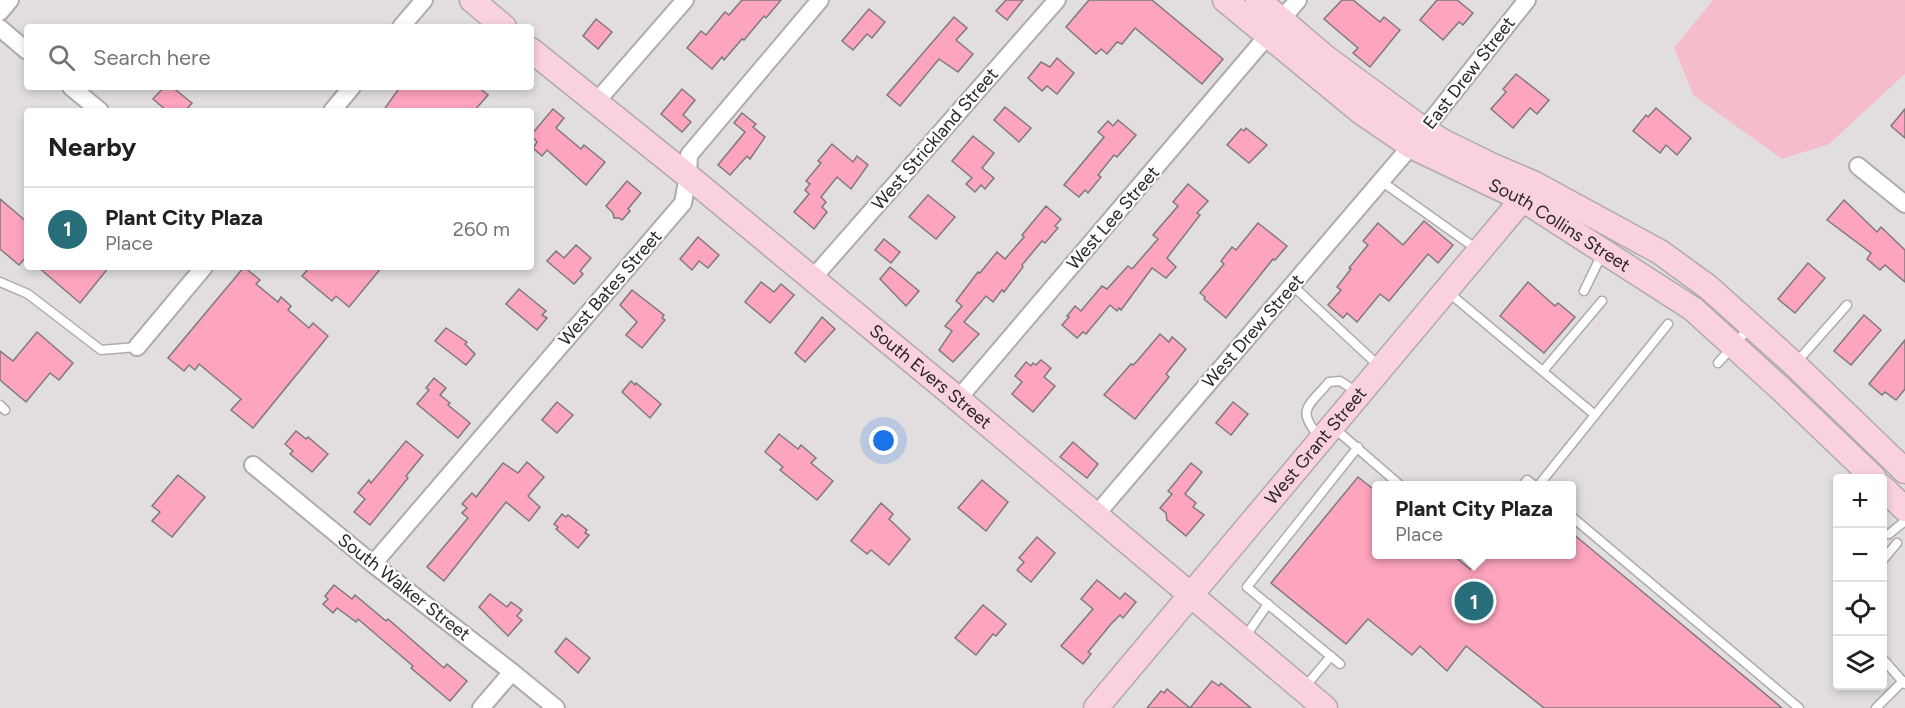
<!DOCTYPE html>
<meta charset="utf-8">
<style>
:root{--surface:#fff;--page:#f6f6f6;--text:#202124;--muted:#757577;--line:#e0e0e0;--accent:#276e7a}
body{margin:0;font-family:Figtree,sans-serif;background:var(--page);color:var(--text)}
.controls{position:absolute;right:18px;bottom:18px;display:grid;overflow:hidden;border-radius:6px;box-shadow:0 3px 9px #0003}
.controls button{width:54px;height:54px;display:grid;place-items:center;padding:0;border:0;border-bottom:2px solid var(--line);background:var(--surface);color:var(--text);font:30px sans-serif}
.you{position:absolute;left:884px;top:441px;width:21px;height:21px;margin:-15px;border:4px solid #fff;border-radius:50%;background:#1a73e8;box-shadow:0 0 0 9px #1a73e833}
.badge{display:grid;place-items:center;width:39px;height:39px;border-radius:50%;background:var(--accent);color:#fff;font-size:20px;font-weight:700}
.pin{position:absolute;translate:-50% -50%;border:3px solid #fff;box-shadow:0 2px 6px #0006}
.popup{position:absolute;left:1372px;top:481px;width:204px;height:78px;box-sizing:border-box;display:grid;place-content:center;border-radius:6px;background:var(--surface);filter:drop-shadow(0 2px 4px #0005);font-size:20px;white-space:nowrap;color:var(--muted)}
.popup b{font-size:22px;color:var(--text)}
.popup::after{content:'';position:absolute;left:50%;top:100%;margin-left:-12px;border:12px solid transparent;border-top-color:var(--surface)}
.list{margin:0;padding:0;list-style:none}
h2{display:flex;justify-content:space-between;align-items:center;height:78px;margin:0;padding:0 24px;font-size:26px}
h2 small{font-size:20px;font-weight:400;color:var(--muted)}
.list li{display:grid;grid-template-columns:39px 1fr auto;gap:18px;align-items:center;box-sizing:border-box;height:84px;padding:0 24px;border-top:2px solid var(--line)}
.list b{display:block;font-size:22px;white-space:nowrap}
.list p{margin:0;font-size:20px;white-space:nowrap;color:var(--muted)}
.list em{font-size:20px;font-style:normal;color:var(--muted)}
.icon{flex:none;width:33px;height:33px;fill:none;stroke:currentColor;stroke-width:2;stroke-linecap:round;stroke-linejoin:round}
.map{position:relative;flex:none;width:1905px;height:708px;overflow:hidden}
.search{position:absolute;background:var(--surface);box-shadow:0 3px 9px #0003;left:24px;top:24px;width:510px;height:66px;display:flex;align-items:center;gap:15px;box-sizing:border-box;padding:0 21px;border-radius:6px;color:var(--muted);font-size:22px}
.panel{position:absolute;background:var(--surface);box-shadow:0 3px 9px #0003;left:24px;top:108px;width:510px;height:162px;border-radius:6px}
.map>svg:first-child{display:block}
</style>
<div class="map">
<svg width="1905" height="708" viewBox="0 0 1905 708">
<rect width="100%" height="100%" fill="#e2dedf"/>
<path fill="#f5bdcc" d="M1713,0H1905V74L1829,144L1782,159L1694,96L1674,48Z"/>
<g fill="#fda4be" stroke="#7e7a7b" stroke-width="1.5">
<path d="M742,0H781L766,18L764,16L744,40L742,39L724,60L722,57L712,69L687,48L701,31L706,35L725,12L729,15Z"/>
<path d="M1006,0H1023L1007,20L996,11Z"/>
<path d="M1089,0H1152L1223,59L1202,84L1135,28L1122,44L1117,42L1107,54L1101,49L1096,54L1066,27Z"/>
<path d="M1342,0H1353L1380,22L1384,17L1400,30L1370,67L1353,53L1358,48L1324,19Z"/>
<path d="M1437,0H1457L1473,13L1463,25L1459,22L1443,40L1420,20Z"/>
<path d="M869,9L885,22L872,38L867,34L853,50L842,41Z"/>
<path d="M954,17L967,28L956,40L973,54L958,72L939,59L900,106L887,95Z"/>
<path d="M596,19L612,32L598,49L583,36Z"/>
<path d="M1057,58L1074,73L1057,94L1047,86L1042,91L1028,78L1041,62L1050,67Z"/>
<path d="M1516,74L1549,100L1537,114L1530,108L1513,128L1491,109L1506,92L1503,89Z"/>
<path d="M164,87H172L192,103L185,111H167L153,99Z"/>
<path d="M400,87H478L488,95L474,111H383Z"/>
<path d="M682,89L695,100L683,115L691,122L682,132L661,114Z"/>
<path d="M1005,107L1031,128L1019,142L994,120Z"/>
<path d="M1656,108L1691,138L1677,155L1666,145L1660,153L1633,131L1646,115L1648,117Z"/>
<path d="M553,109L564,118L556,128L581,149L584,145L605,162L586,185L547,150L542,156L533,148L537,142L531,135Z"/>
<path d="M1905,109V138L1891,126Z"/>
<path d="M742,113L756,124L753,127L765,137L750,159L747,156L730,175L718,165L745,132L734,123Z"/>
<path d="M1118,120L1136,135L1117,157L1114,155L1098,175L1101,177L1088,193L1085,190L1079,197L1064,185L1104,137L1098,132L1108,121L1113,126Z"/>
<path d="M1246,128L1267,145L1249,163L1227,145L1241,129L1244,131Z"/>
<path d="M973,136L994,153L982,168L994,178L985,189L981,185L975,192L966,184L972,178L952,161Z"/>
<path d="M832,144L853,162L857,156L868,165L851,189L837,177L821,197L826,202L822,207L827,212L814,229L794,212L809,194L805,190L810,184L806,181L821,163L818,161Z"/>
<path d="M627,181L641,193L628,209L630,211L622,220L619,218H614L613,213L606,206Z"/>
<path d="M1188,184L1208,201L1197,213L1200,215L1167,258L1176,267L1166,278L1152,268L1121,310L1119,308L1117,311L1110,305L1086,334L1083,332L1077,338L1062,325L1069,317L1067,316L1075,306L1081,311L1102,286L1107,289L1128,266L1132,269L1158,239L1153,235L1178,206L1173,202Z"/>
<path d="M928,195L955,217L936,239L909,217Z"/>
<path d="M0,199L27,222V256L19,265L0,249Z"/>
<path d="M1844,200L1877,232L1881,227L1905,250V282L1885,265L1880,270L1867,259L1871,253L1827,220Z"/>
<path d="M1046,206L1061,219L1055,226L1058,228L1045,243L1042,241L1022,265L1023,267L1004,292L1002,290L993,302L986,296L964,322L979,334L953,362L939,350L952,331L945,326L962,306L956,301L978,272L980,273L997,252L1005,259L1024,237L1022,235Z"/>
<path d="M1424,221L1453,245L1438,263L1428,254L1389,301L1380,294L1357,322L1347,313L1343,318L1328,305L1341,290L1337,287L1351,269L1349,268L1368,245L1363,241L1378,223L1403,245Z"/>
<path d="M1258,223L1287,246L1275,260L1273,259L1226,318L1204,299L1205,297L1200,293L1224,264L1221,261L1232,247L1236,250Z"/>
<path d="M698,237L719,255L708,268L699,261L692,270L680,259Z"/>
<path d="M884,239L900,252L891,263L875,250Z"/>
<path d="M576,245L591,258L580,271L583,274L574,284L547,261L556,251L564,258Z"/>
<path d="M1808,263L1825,278L1795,313L1778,299Z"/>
<path d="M38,267H109L80,303Z"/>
<path d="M244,267L260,280L256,284L278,302L281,297L291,306L288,310L309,328L313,323L328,336L253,428L231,410L241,399L199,364L195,370L189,365L184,371L168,358Z"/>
<path d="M310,267H382L349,307L336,296L332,301L302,276Z"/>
<path d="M890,267L919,291L906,306L880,279Z"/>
<path d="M761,282L774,292L781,284L794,295L770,323L745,302Z"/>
<path d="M1528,282L1555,306L1558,303L1575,317L1544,353L1500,316Z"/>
<path d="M519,289L546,311L542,315L547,318L537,330L506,304Z"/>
<path d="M632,290L664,315L662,318L665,320L642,348L626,335L637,322L620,305Z"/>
<path d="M1864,315L1881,330L1851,365L1834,351Z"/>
<path d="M822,317L835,329L805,362L795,353Z"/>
<path d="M446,328L467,342L465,344L475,354L466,365L435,341Z"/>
<path d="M37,332L73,363L59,380L50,373L26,402L0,380V351L13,361Z"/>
<path d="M1160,334L1169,342L1172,337L1186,349L1166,374L1169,377L1135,419L1104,395L1131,364L1133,365L1138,360Z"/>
<path d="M1905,340V389L1896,400L1885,392L1882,395L1869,384Z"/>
<path d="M1041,360L1051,368L1044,377L1055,386L1033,412L1012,394L1022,382L1015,376L1026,362L1031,366L1033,363L1036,365Z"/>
<path d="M434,378L446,388L440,395L450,403L448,405L470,423L458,438L417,404L429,390L426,388Z"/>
<path d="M631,381L635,385L636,383L661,404L650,418L622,392Z"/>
<path d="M557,402L573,415L557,433L542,420Z"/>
<path d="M1233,402L1248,414L1231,435L1216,423Z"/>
<path d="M296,431L306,439L308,437L328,454L312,472L290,454L293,451L285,444Z"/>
<path d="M779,434L798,449L801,445L816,458L811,463L833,481L817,500L780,470L783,467L765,452Z"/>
<path d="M406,441L423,455L406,476L408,478L370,525L354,512L365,499L358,493L369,480L371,483Z"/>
<path d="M1073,442L1098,464L1087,478L1060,457Z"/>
<path d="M527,462L544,477L528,496L540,507L529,521L506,502L444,581L427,567L468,518L462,513L467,508L462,504L472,493L476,497L503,463L518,473Z"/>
<path d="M1191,463L1202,472L1185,494L1196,503L1193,507L1204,515L1186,536L1167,520L1166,513L1160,508L1172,494L1168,491Z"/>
<path d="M178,475L205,497L172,537L152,521L160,512L152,506Z"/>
<path d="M1358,477L1377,492V555H1453L1470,569L1482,555H1572V533L1782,708H1544L1466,646L1447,671L1420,646L1412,655L1368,619L1346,644L1271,583Z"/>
<path d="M982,480L1008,502L986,531L958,508Z"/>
<path d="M881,503L893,514L889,519L910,539L889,565L871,550L867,554L851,541Z"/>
<path d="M562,514L566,517L568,515L587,530L585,533L589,535L578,548L556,529L558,527L554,524Z"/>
<path d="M1037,537L1055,553L1031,582L1017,570L1024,562L1019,558Z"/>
<path d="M1097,580L1120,599L1125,593L1136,602L1123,618L1120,615L1111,624L1088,652L1091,654L1083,664L1061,646L1093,609L1081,599Z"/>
<path d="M334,585L352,599L355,595L386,621L388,619L444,668L447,664L467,681L450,701L411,668L413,666L358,619L356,622L337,608L333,613L323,604L328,599L325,596Z"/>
<path d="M490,594L507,607L511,602L522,610L517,616L522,620L508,636L479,607Z"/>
<path d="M983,605L1006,624L996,636L993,634L976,655L955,638Z"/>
<path d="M566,638L590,658L578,673L555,652Z"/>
<path d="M1212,681L1219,686L1221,683L1251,708H1190Z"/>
<path d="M1167,689L1190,708H1147L1161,691L1164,693Z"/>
</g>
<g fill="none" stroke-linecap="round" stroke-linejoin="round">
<defs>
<g id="lane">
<path d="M1381,181L1478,250"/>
<path d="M0,282L28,294L101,350L137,347"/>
<path d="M1292,285L1380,367"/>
<path d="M1584,291L1602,254"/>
<path d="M1448,292L1595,415"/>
<path d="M1718,363L1749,328"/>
<path d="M1795,364L1847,305"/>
<path d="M1543,371L1602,301"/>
<path d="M0,405L5,410"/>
<path d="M1333,427L1401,486"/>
<path d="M1320,438C1296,409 1307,408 1329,382L1340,381L1357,392"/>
<path d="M1522,486L1527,480L1535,486"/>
<path d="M1538,486L1668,324"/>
<path d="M1571,516L1799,708"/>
<path d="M1889,534L1905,521"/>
<path d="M1882,561L1897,543"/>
<path d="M1245,637L1268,604"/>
<path d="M1882,658L1905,684"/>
<path d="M1340,664L1247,587L1358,447"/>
<path d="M1304,688L1331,656"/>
<path d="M1876,708L1903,681"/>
</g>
<g id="street">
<path d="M0,12L10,0"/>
<path d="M401,27L424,0"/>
<path d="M0,28L27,51"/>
<path d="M71,87L100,111"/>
<path d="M596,102L685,0"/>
<path d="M332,111L352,87"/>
<path d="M1858,166L1905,204"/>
<path d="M812,279L1057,0"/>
<path d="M137,347L204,267"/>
<path d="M958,399L1298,0"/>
<path d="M253,465L373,564L512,672L556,708"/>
<path d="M1095,516L1411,146L1527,0"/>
<path d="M373,564L683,203L688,176L689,155L820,0"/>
<path d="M481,708L512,672"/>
</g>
<g id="secondary">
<path d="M472,0L504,27"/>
<path id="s1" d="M1225,0L1361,112L1411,146L1522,199L1693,309L1780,388L1874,478"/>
<path d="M1258,0L1325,57L1424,130L1444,142L1493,166L1535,184L1660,252L1708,287L1794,364L1905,471"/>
<path id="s2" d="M531,50L688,176L958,399L1325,708"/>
<path d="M1882,487L1905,509"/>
<path id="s3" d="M1096,708L1532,188"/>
</g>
</defs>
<use href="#lane" stroke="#afaaab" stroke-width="11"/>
<use href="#street" stroke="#afaaab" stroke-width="20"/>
<use href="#secondary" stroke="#afaaab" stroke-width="27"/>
<use href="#lane" stroke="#fff" stroke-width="8"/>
<use href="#street" stroke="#fff" stroke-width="16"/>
<use href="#secondary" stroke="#f9d1df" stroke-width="24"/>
</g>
<g text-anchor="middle" stroke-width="4.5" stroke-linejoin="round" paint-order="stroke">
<g font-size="18" fill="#282627" stroke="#fff">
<text transform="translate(1469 73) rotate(-52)" y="6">East Drew Street</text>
<text transform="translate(935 139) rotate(-49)" y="6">West Strickland Street</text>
<text transform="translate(1113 218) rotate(-49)" y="6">West Lee Street</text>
<text dy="6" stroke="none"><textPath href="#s1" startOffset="405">South Collins Street</textPath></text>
<text transform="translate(610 288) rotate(-49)" y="6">West Bates Street</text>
<text transform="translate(1253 331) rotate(-49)" y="6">West Drew Street</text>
<text dy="6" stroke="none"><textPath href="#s2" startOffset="516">South Evers Street</textPath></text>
<text dy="6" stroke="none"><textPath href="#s3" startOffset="342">West Grant Street</textPath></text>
<text transform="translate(404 587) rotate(38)" y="6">South Walker Street</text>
</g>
</g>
</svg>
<div class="controls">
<button>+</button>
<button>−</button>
<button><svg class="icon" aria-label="locate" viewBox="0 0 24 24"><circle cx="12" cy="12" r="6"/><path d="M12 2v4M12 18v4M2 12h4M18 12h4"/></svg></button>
<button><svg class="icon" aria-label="layers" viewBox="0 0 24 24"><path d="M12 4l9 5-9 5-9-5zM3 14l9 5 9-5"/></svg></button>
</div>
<div class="you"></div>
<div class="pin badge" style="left:1474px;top:601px">1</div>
<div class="popup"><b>Plant City Plaza</b>Place</div>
<div class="search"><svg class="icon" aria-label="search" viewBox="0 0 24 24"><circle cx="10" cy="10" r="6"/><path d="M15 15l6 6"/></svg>Search here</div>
<section class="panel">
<h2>Nearby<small></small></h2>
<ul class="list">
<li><span class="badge">1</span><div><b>Plant City Plaza</b><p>Place</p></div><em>260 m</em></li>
</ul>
</section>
</div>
